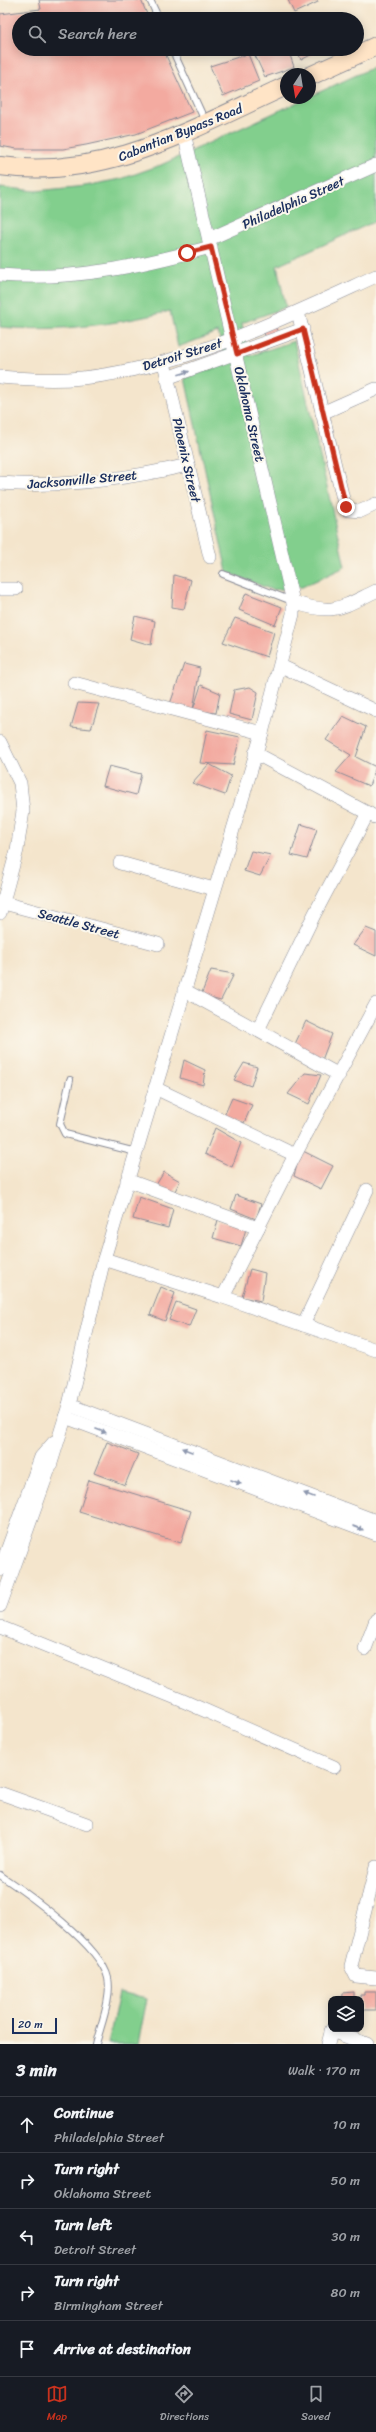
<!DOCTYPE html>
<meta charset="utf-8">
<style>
:root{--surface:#171b24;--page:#242831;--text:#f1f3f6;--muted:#9ea1a6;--line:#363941;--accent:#c8321e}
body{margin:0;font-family:Sriracha,sans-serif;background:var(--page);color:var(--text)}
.controls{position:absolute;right:12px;bottom:12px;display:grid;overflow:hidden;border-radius:8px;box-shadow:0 2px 10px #0003}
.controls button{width:36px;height:36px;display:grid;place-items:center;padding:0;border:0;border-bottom:1px solid var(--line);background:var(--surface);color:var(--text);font:20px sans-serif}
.compass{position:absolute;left:280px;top:68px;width:36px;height:36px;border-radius:50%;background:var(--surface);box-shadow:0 2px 10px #0003;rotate:192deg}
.scale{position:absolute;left:12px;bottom:10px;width:45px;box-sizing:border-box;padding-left:4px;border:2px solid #1b2f5e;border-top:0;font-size:11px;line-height:14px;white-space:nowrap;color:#1b2f5e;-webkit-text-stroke:3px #fbf7ec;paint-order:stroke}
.stop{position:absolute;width:12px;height:12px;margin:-9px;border:3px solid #c8321e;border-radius:50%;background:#fff}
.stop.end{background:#c8321e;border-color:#fff;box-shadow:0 1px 4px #0008}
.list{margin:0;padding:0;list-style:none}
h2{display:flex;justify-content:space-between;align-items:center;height:52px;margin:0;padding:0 16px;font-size:17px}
h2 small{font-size:13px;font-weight:400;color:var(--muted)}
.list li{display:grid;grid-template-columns:26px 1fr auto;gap:12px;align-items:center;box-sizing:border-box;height:56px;padding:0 16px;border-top:1px solid var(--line)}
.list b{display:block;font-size:15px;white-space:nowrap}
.list p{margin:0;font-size:13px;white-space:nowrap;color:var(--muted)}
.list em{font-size:13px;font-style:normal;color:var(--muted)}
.icon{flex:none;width:22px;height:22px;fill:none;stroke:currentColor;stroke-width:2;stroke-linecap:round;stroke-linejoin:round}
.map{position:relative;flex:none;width:376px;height:2044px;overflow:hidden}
.search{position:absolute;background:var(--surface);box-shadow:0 2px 10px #0003;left:12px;right:12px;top:12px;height:44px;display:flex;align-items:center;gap:10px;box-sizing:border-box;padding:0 14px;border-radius:22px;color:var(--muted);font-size:15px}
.sheet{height:332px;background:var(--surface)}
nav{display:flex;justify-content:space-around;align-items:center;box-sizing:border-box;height:56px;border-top:1px solid var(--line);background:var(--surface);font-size:11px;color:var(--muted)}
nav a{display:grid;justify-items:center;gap:2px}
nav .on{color:var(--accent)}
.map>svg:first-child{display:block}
</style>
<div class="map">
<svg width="376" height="2044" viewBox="0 0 376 2044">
<rect width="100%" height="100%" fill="#fbf7ec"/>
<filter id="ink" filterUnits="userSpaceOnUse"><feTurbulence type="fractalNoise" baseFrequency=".025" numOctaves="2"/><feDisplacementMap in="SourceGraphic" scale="8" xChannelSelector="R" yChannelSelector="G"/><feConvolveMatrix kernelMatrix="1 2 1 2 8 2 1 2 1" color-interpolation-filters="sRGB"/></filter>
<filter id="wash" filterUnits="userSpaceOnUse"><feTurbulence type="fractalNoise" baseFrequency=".012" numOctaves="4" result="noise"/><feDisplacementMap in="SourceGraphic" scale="16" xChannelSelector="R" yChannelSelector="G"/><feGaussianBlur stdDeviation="0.9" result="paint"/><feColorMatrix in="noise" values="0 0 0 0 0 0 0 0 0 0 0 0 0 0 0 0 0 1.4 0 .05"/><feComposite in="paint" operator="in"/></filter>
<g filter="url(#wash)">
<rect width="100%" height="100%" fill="#f4e5cc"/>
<g fill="#82cf8d" stroke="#4e7f76">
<path d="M376,66V221L277,266L286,307L242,323L249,356L294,341L345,567L302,587L272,590L227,572L185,378L226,364L218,332L178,347L170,311C114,325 58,332 0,327V187L36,191L85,186L121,179L161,165Z"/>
<path d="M119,1993L147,1999L138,2044H108Z"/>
</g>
<g id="blocks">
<g fill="#f3aaa0">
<path d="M39,0H141L149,19H19V49H163L192,112L136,134L86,145L63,149H17L0,146V14L41,9Z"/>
<path d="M288,0H317L318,2L294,13Z"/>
<path d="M252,49H288L294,67L265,77Z"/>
<path d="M297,49H322L301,60Z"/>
<path d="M248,54L259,81L223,96L210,66Z"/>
<path d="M275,326L278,334L266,338L263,330Z"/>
<path d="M174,575L191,580L184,609L172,607Z"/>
<path d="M246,593L282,607L275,625L239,610Z"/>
<path d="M135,616L155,621L151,645L130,639Z"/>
<path d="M235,618L274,632L267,657L223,642Z"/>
<path d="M184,664L200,668L193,710L170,704Z"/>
<path d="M201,685L220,693L216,713L193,710Z"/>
<path d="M250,687L258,692L252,720L229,714L234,690Z"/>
<path d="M78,703L99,704L91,729L71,727Z"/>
<path d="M343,716L366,727L356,757L376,767L369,786L336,772L351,755L326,740Z"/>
<path d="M207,730L240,737L233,765L200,763Z"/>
<path d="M209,764L231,776L225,795L192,783Z"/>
<path d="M109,766L141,774L136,795L103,786Z"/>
<path d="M301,824L317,829L307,859L291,855Z"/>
<path d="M251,851L271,855L260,876L244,871Z"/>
<path d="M366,928L376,932V956L353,945Z"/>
<path d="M211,970L234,974L221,1000L201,995Z"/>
<path d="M306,1021L332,1034L322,1060L294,1046Z"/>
<path d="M184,1060L205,1070L203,1085L180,1078Z"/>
<path d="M244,1063L257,1067L251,1086L234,1080Z"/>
<path d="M305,1073L321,1075L309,1104L288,1094Z"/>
<path d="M232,1098L252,1105L244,1123L224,1116Z"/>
<path d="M215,1128L241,1143L232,1167L205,1154Z"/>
<path d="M301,1150L333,1166L321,1189L294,1176Z"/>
<path d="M164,1172L180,1181L174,1193L156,1185Z"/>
<path d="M236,1195L261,1204L256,1219L231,1209Z"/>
<path d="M139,1197L173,1209L168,1228L133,1219Z"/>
<path d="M218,1220L246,1229L241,1246L213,1238Z"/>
<path d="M250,1269L265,1273L261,1301L242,1297Z"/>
<path d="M161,1287L175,1293L165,1321L150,1315Z"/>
<path d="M176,1302L196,1309L189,1327L169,1320Z"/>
<path d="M107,1442L138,1454L125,1485L94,1473Z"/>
<path d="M89,1480L191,1511L181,1543L79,1512Z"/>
<path d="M354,1992V1999H338V1996H342V1993Z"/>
<path d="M364,1992H376V2010H361L360,1995H364Z"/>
</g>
</g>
</g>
<g filter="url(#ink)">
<use href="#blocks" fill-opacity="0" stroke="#888a95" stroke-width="1"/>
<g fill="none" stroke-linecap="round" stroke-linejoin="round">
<defs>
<g id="service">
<path d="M150,0L159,19"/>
<path d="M172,49L205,121"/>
<path d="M223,574L292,601"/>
<path d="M70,1080L60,1124L65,1134L136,1152"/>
<path d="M0,1875C28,1894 101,1946 108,1978C112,1998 101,2024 96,2044"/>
</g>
<g id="minor">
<path d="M209,239L376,165"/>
<path d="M0,275C75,281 139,266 211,247"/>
<path d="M298,312L344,503L348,510L361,511L376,504"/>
<path d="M164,363L210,557"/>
<path d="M0,377C27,379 55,381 82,378C185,367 282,319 376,276"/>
<path d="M167,378L303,329"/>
<path d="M322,413L376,389"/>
<path d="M0,483C62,488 127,479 188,465"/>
<path d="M0,589H16"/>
<path d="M293,602C334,616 340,608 376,591"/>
<path d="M281,666L376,711"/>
<path d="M74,683L262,733"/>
<path d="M0,742L20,783L23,811L17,850L0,913"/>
<path d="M255,753L375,817"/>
<path d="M120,863L214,889"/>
<path d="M0,902L158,944"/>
<path d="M184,990L339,1075"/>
<path d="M258,1030L314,915L368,813"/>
<path d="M155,1088L295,1155"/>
<path d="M127,1180L258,1228"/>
<path d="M104,1259L223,1297L376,1350"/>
<path d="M223,1297L295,1155L376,1004"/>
<path d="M303,1325L367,1190"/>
<path d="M69,1405L376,1521"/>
<path d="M65,1417L376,1534"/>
<path d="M0,1570L41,1457L54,1442"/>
<path d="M0,1606L51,1463L69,1405L104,1259L262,733L293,614V602L184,133"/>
<path d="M0,1627L181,1700L334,1767"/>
<path d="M365,1649L376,1620"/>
<path d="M0,1793L87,1824"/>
<path d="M376,1867L351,1966L356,1976L376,1978"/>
<path d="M331,2031L367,2044"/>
<path d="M328,2044L332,2029"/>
</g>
<g id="secondary">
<path d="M310,76L376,46"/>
<path d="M0,166C105,181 193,128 286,86"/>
</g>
</defs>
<use href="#service" stroke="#888a95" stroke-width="8"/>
<use href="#minor" stroke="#888a95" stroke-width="14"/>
<use href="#secondary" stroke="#888a95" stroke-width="20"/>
<use href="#service" stroke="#fff" stroke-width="6"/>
<use href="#minor" stroke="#fff" stroke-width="13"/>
<use href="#secondary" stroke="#ffe4c6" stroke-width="18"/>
</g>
<defs><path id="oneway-solid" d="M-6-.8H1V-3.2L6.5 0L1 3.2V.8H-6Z"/></defs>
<g fill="#8d97ae">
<use href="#oneway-solid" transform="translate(184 373) rotate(-18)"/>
<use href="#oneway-solid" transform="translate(101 1431) rotate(21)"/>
<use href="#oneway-solid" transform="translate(187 1450) rotate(-159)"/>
<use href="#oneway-solid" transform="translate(236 1482) rotate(21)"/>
<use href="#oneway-solid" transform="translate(309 1495) rotate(-159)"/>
<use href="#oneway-solid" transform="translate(358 1528) rotate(21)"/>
</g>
</g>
<g fill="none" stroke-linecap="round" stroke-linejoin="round" filter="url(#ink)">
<path stroke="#c8321e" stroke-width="5" d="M187,253L211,247L237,354L303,329L346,507"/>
</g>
<g text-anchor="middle" stroke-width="4" stroke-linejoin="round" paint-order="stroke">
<g font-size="13" fill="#1b2f5e" stroke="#fbf7ec">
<text transform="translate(180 132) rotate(-22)" y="5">Cabantian Bypass Road</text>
<text transform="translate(293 202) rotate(-24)" y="5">Philadelphia Street</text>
<text transform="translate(182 354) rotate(-17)" y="5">Detroit Street</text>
<text transform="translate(250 414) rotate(77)" y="5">Oklahoma Street</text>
<text transform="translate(187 460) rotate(77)" y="5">Phoenix Street</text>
<text transform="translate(82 479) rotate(-5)" y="5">Jacksonville Street</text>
<text transform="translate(79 923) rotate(15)" y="5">Seattle Street</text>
</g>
</g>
</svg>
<div class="controls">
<button><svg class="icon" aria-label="layers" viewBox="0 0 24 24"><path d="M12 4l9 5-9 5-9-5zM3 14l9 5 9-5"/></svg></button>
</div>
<svg class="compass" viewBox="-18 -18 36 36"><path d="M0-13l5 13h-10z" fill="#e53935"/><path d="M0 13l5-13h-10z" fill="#9ea1a6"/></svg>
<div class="scale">20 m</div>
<div class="stop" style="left:187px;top:253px"></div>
<div class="stop end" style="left:346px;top:507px"></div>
<div class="search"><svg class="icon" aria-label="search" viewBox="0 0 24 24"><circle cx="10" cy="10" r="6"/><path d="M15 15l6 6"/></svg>Search here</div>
</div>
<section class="sheet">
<h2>3 min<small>Walk · 170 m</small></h2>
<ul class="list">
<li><svg class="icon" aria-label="ahead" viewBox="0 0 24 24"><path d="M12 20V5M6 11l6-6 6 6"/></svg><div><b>Continue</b><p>Philadelphia Street</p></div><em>10 m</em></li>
<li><svg class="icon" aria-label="right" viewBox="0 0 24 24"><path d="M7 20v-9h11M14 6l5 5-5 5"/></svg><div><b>Turn right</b><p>Oklahoma Street</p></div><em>50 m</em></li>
<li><svg class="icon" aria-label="left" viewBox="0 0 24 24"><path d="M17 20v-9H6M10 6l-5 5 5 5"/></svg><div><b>Turn left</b><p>Detroit Street</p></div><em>30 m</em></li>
<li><svg class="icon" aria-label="right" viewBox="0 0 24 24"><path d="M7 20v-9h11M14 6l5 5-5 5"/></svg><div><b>Turn right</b><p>Birmingham Street</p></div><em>80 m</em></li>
<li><svg class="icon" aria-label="arrive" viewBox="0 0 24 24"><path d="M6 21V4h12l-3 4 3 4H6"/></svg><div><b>Arrive at destination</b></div></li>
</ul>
</section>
<nav>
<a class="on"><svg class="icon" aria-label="map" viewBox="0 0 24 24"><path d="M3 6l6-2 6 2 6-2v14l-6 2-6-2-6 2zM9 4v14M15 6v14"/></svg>Map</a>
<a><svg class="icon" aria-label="directions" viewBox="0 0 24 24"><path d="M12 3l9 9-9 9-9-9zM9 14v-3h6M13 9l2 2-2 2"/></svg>Directions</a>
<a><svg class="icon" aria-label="saved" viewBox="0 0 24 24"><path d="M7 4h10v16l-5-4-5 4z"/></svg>Saved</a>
</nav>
